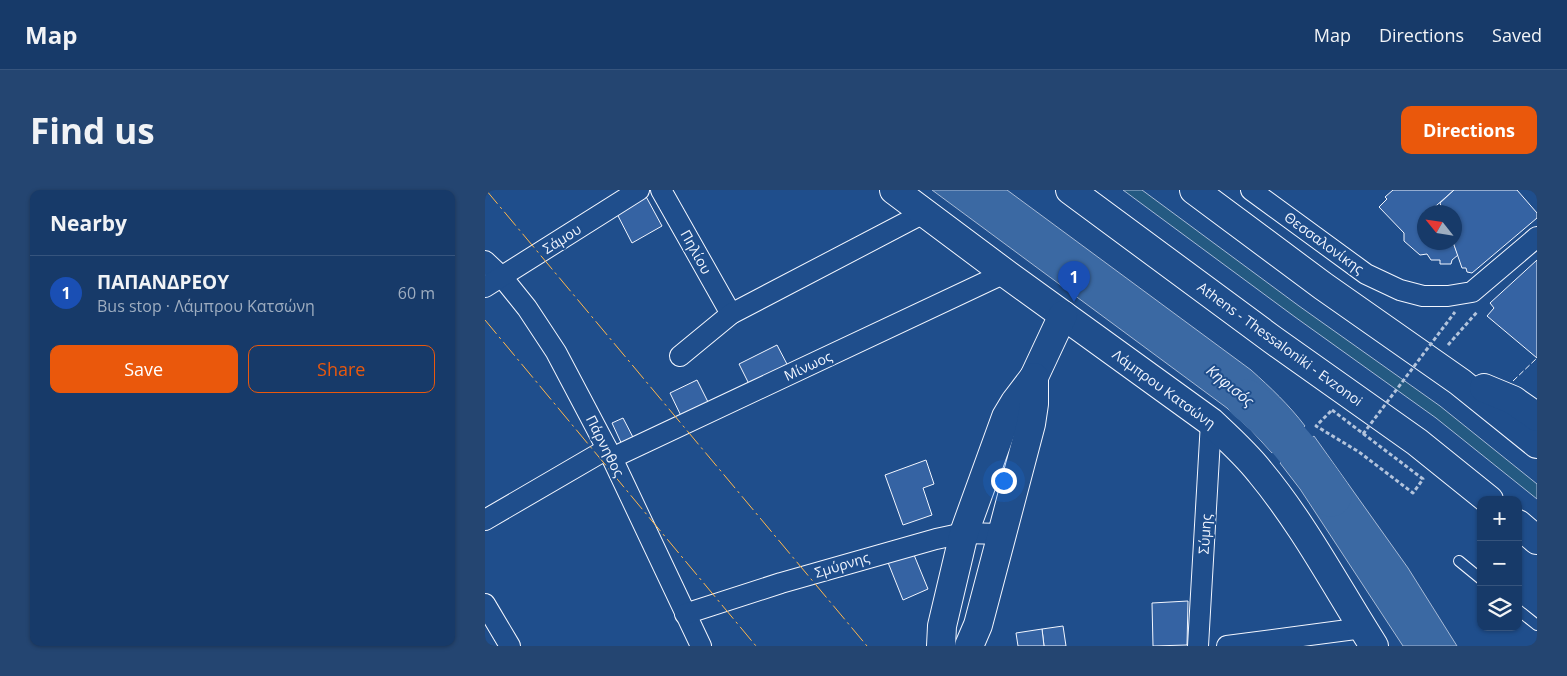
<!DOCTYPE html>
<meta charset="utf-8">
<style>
:root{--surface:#173a69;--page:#244571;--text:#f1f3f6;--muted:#9eadc0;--line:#36547d;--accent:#ea580c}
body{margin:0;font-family:"Open Sans",sans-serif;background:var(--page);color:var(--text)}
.controls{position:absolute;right:15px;bottom:15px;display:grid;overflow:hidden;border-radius:10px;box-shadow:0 1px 4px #0004}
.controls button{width:45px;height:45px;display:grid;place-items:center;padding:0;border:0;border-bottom:1px solid var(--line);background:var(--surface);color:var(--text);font:25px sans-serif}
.compass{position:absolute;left:932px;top:15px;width:45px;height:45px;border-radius:50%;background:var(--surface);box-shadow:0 1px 4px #0004;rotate:300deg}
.you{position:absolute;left:518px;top:290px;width:18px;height:18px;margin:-12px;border:4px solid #fff;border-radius:50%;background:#1a73e8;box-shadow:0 0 0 8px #1a73e833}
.badge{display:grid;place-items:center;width:32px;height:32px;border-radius:50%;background:var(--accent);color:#fff;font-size:16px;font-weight:700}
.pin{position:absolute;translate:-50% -41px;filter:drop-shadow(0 1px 2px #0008)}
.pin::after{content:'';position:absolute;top:26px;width:18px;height:15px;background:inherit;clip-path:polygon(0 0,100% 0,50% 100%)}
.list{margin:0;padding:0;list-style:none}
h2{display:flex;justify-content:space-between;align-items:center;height:65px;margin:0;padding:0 20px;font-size:21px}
h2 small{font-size:16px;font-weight:400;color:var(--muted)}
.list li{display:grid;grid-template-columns:32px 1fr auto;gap:15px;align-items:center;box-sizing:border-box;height:75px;padding:0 20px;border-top:1px solid var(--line)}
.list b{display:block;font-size:19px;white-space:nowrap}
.list p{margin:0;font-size:16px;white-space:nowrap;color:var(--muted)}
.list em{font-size:16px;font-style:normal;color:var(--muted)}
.actions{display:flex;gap:10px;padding:15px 20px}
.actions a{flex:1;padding:11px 0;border:1px solid var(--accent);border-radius:10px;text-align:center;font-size:18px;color:var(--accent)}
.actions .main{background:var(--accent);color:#fff}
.icon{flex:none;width:28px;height:28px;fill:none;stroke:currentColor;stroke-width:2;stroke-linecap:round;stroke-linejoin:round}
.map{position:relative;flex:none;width:1052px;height:456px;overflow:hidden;border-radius:10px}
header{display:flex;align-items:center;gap:30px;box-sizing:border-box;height:70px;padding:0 25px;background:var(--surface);border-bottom:1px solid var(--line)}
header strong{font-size:24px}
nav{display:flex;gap:28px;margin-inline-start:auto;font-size:18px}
.intro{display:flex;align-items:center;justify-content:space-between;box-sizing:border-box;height:120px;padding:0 30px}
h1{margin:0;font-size:35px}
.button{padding:12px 22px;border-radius:10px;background:var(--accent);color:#fff;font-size:18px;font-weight:700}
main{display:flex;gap:30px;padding:0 30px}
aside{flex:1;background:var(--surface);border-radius:10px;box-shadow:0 1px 4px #0004}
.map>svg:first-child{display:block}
</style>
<header>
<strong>Map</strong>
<nav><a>Map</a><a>Directions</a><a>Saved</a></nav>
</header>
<div class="intro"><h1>Find us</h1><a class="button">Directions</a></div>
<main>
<aside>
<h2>Nearby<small></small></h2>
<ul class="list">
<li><span class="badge" style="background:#1a4fb4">1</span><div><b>ΠΑΠΑΝΔΡΕΟΥ</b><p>Bus stop · Λάμπρου Κατσώνη</p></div><em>60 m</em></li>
</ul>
<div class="actions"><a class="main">Save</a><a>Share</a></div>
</aside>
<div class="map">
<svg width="1052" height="456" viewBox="0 0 1052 456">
<rect width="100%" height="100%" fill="#1f4e8c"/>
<path fill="#245a82" stroke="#a8bbd7" d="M638,0H657L814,116L955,216L1052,294V309L951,228L810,127Z"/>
<g fill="#3b69a3" stroke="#a8bbd7">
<path d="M447,0H522L766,180C786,198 804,215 820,236L787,263L766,240L742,218Z"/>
<path d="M829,246L923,378L972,456H918L815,299L795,273Z"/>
</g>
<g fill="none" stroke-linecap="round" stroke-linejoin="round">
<path stroke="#3b69a3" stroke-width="41" d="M762,210C796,237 822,271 846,306"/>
</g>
<g fill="#3563a3" stroke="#f2f6ff">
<path d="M908,0H969L944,22H939V52H968L973,65L967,70L966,74H955V70H946L942,64L935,65L919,51V43L894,17L902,9L900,7Z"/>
<path d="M969,0H1032L1052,23V28L987,83L982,82L981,78H977L968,52L969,22H958L955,13Z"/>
<path d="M158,1L177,36L147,53L130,20Z"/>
<path d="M1052,70V168L1002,126L1009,118L1005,113Z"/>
<path d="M292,155L303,176L265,196L254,174Z"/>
<path d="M212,190L225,216L198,230L185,203Z"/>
<path d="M138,228L151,253L139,259L127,233Z"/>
<path d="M441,270L449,294L438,298L447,325L418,335L400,285Z"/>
<path d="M427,360L443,399L418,410L402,370Z"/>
<path d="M703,411L702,455L668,456L667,413Z"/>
<path d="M578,436L581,456H559L557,439Z"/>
<path d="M557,439L559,456H533L531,443Z"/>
</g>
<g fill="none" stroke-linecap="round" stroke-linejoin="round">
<defs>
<g id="lane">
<path d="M974,371L996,389"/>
<path d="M1033,420L1052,435"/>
</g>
<g id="street">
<path d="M176,0L246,124"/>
<path d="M766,0L881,84L915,100L938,106H963L987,102L1052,47"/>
<path d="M0,71L17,87L42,118L71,162L127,268L216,456"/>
<path d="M0,97L154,0"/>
<path d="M195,166L246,124L439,23"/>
<path d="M127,268L520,83"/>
<path d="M0,330L122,259"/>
<path d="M0,414L25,456"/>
<path d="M200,424L296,393L451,349L479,343L516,344"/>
<path d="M713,456L726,232"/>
<path d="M742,456L878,438"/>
</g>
<g id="secondary">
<path d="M409,0L520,83L726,232C743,248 761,264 775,282C819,335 852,398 889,456"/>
<path d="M456,456L457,436L479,343L521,227L530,212L549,187L578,125"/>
<path d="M484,456L493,435L546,234L549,214V187"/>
</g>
<g id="highway">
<path d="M585,0L788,150L932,252L1004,310"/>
<path d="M709,0L838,96L975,192L1052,254"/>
<path d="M999,198L1028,210L1052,227"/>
<path d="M1033,334L1052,350"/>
</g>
</defs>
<use href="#lane" stroke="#f2f6ff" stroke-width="12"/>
<use href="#street" stroke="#f2f6ff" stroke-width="22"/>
<use href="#secondary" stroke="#f2f6ff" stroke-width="30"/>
<use href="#highway" stroke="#f2f6ff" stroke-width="30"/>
<g stroke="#b3c4dc" stroke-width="3" stroke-dasharray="4 2.5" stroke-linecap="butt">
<path d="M963,155L992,122"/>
<path d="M847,220L938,289L928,303L874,262L831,236Z"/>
</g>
<use href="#lane" stroke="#1f4e8c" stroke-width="10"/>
<use href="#street" stroke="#1f4e8c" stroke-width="20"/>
<use href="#secondary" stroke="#1f4e8c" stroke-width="28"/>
<use href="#highway" stroke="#1f4e8c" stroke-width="28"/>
<path stroke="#b3c4dc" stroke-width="3" stroke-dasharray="4 2.5" stroke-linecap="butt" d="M878,244L970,122"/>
<path stroke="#f2f6ff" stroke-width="1" stroke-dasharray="6 2.5" stroke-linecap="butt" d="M1028,191L1052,168"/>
<g stroke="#ffb74d" stroke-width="1" stroke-dasharray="18 4 2.5 4" stroke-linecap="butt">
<path d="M1,0L382,456"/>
<path d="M0,130L271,456"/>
</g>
</g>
<g text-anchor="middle" stroke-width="4" stroke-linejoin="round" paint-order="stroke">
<g font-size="14" fill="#f2f6ff" stroke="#1f4e8c">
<text transform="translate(77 49) rotate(-32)" y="5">Σάμου</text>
<text transform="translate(839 53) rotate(36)" y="5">Θεσσαλονίκης</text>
<text transform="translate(211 62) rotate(61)" y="5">Πηλίου</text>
<text transform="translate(795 154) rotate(36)" y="5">Athens - Thessaloniki - Evzonoi</text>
<text transform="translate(323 176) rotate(-25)" y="5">Μίνωος</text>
<text transform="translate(679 199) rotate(36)" y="5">Λάμπρου Κατσώνη</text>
<text transform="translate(120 256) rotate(63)" y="5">Πάρνηθος</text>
<text transform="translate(720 344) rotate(-86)" y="5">Σύμης</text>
<text transform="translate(357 375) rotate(-17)" y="5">Σμύρνης</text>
</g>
<g font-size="15" font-style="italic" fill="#f2f6ff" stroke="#1f4e8c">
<text transform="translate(745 196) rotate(39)" y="5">Κηφισός</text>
</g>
</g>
</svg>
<div class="controls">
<button>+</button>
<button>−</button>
<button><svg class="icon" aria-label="layers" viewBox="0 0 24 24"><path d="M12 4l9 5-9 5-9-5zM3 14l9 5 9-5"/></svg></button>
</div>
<svg class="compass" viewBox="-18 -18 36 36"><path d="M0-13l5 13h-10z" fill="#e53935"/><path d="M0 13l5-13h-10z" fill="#9eadc0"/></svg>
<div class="you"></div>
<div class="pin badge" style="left:589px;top:112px;background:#1a4fb4">1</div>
</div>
</main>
